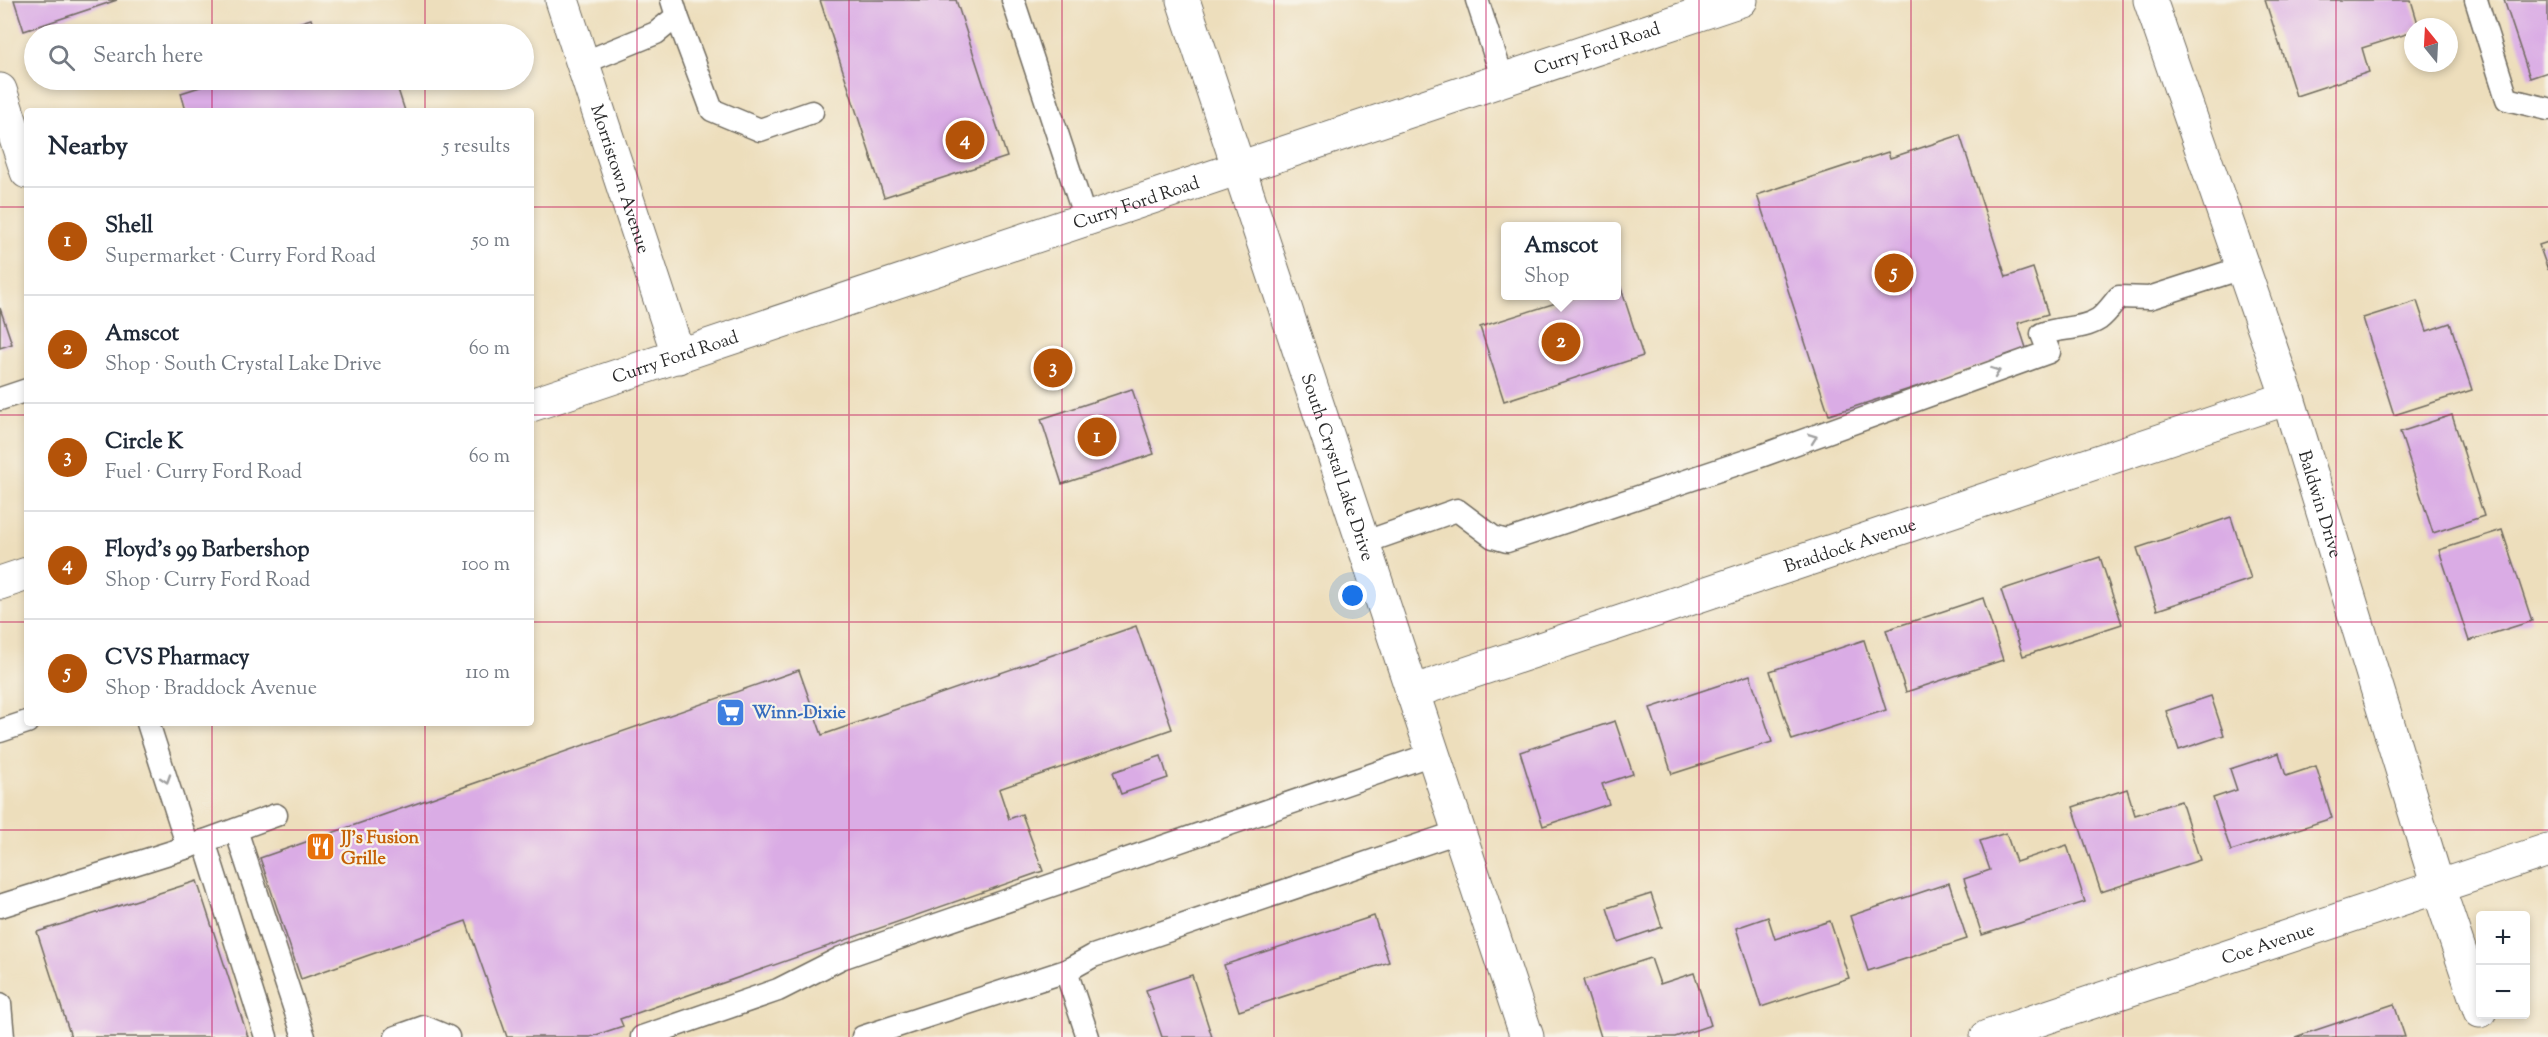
<!DOCTYPE html>
<meta charset="utf-8">
<style>
:root{--surface:#fff;--page:#f2f2f3;--text:#1f2937;--muted:#747a83;--line:#e0e1e3;--accent:#b45309}
body{margin:0;font-family:"Sorts Mill Goudy",serif;background:var(--page);color:var(--text)}
.controls{position:absolute;right:18px;bottom:18px;display:grid;overflow:hidden;border-radius:6px;box-shadow:0 3px 9px #0003}
.controls button{width:54px;height:54px;display:grid;place-items:center;padding:0;border:0;border-bottom:2px solid var(--line);background:var(--surface);color:var(--text);font:30px sans-serif}
.compass{position:absolute;left:2404px;top:18px;width:54px;height:54px;border-radius:50%;background:var(--surface);box-shadow:0 3px 9px #0003;rotate:342deg}
.you{position:absolute;left:1353px;top:596px;width:21px;height:21px;margin:-15px;border:4px solid #fff;border-radius:50%;background:#1a73e8;box-shadow:0 0 0 9px #1a73e833}
.badge{display:grid;place-items:center;width:39px;height:39px;border-radius:50%;background:var(--accent);color:#fff;font-size:20px;font-weight:700}
.pin{position:absolute;translate:-50% -50%;border:3px solid #fff;box-shadow:0 2px 6px #0006}
.popup{position:absolute;left:1501px;top:222px;width:120px;height:78px;box-sizing:border-box;display:grid;place-content:center;border-radius:6px;background:var(--surface);filter:drop-shadow(0 2px 4px #0005);font-size:20px;white-space:nowrap;color:var(--muted)}
.popup b{font-size:22px;color:var(--text)}
.popup::after{content:'';position:absolute;left:50%;top:100%;margin-left:-12px;border:12px solid transparent;border-top-color:var(--surface)}
.list{margin:0;padding:0;list-style:none}
h2{display:flex;justify-content:space-between;align-items:center;height:78px;margin:0;padding:0 24px;font-size:26px}
h2 small{font-size:20px;font-weight:400;color:var(--muted)}
.list li{display:grid;grid-template-columns:39px 1fr auto;gap:18px;align-items:center;box-sizing:border-box;height:108px;padding:0 24px;border-top:2px solid var(--line)}
.list b{display:block;font-size:22px;white-space:nowrap}
.list p{margin:0;font-size:20px;white-space:nowrap;color:var(--muted)}
.list em{font-size:20px;font-style:normal;color:var(--muted)}
.icon{flex:none;width:33px;height:33px;fill:none;stroke:currentColor;stroke-width:2;stroke-linecap:round;stroke-linejoin:round}
.map{position:relative;flex:none;width:2548px;height:1037px;overflow:hidden}
.search{position:absolute;background:var(--surface);box-shadow:0 3px 9px #0003;left:24px;top:24px;width:510px;height:66px;display:flex;align-items:center;gap:15px;box-sizing:border-box;padding:0 21px;border-radius:33px;color:var(--muted);font-size:22px}
.panel{position:absolute;background:var(--surface);box-shadow:0 3px 9px #0003;left:24px;top:108px;width:510px;height:618px;border-radius:6px}
.map>svg:first-child{display:block}
</style>
<div class="map">
<svg width="2548" height="1037" viewBox="0 0 2548 1037">
<rect width="100%" height="100%" fill="#f7f3e8"/>
<filter id="ink" filterUnits="userSpaceOnUse"><feTurbulence type="fractalNoise" baseFrequency=".0167" numOctaves="2"/><feDisplacementMap in="SourceGraphic" scale="12" xChannelSelector="R" yChannelSelector="G"/><feConvolveMatrix kernelMatrix="1 2 1 2 8 2 1 2 1" color-interpolation-filters="sRGB"/></filter>
<filter id="wash" filterUnits="userSpaceOnUse"><feTurbulence type="fractalNoise" baseFrequency=".008" numOctaves="4" result="noise"/><feDisplacementMap in="SourceGraphic" scale="24" xChannelSelector="R" yChannelSelector="G"/><feGaussianBlur stdDeviation="1.35" result="paint"/><feColorMatrix in="noise" values="0 0 0 0 0 0 0 0 0 0 0 0 0 0 0 0 0 1.4 0 .05"/><feComposite in="paint" operator="in"/></filter>
<g filter="url(#wash)">
<rect width="100%" height="100%" fill="#eddebc"/>
<g id="blocks">
<g fill="#daace5">
<path d="M14,0H117L24,31Z"/>
<path d="M820,0H956L1007,157L884,197Z"/>
<path d="M2265,0H2411L2419,27H2413V32L2362,48L2369,72L2296,96Z"/>
<path d="M2504,0H2548V72L2530,78Z"/>
<path d="M311,19L316,34H263Z"/>
<path d="M222,80H395L405,111H186L181,93Z"/>
<path d="M1960,135L2006,277L2033,268L2048,314L2018,323L2027,351L1829,415L1757,195L1888,152L1890,158Z"/>
<path d="M2548,242V270L2539,245Z"/>
<path d="M1619,282L1643,356L1504,401L1480,327L1578,296H1616Z"/>
<path d="M2417,301L2427,331L2450,323L2472,390L2394,415L2363,318Z"/>
<path d="M0,308L12,344L0,348Z"/>
<path d="M1132,389L1154,454L1062,484L1041,419Z"/>
<path d="M2452,415L2484,516L2433,533L2400,432Z"/>
<path d="M2231,517L2251,579L2157,610L2137,548Z"/>
<path d="M2502,530L2532,621L2469,641L2439,550Z"/>
<path d="M2100,557L2122,624L2023,656L2001,590Z"/>
<path d="M1983,598L2003,660L1906,692L1886,630Z"/>
<path d="M1136,626L1172,729L999,789L1009,819L1022,814L1043,871L620,1019L623,1026L590,1037H507L466,921L301,979L260,858L799,670L822,735Z"/>
<path d="M1864,640L1886,710L1792,740L1770,671Z"/>
<path d="M1750,675L1772,742L1672,774L1650,708Z"/>
<path d="M2211,696L2224,735L2179,750L2166,711Z"/>
<path d="M1615,721L1633,774L1602,784L1609,804L1543,826L1520,752Z"/>
<path d="M2279,753L2286,776L2316,766L2332,818L2231,851L2213,798L2237,790L2230,769Z"/>
<path d="M1161,756L1168,778L1121,794L1113,772Z"/>
<path d="M2127,789L2135,815L2181,801L2200,860L2101,892L2073,807Z"/>
<path d="M2006,833L2016,862L2067,845L2085,902L1982,935L1964,879L1990,870L1980,841Z"/>
<path d="M197,881L248,1037H71L37,932Z"/>
<path d="M1949,883L1967,939L1868,971L1850,916Z"/>
<path d="M1651,894L1662,927L1618,942L1607,908Z"/>
<path d="M1374,916L1389,962L1239,1011L1224,965Z"/>
<path d="M1768,917L1775,939L1830,921L1849,978L1761,1007L1736,928Z"/>
<path d="M1651,958L1660,984L1694,973L1711,1025L1675,1037H1601L1583,980Z"/>
<path d="M1192,975L1212,1037H1162L1146,990Z"/>
<path d="M2394,1004L2405,1037H2295Z"/>
</g>
</g>
</g>
<g filter="url(#ink)">
<use href="#blocks" fill-opacity="0" stroke="#6f6a5e" stroke-width="1.5"/>
<g fill="none" stroke-linecap="round" stroke-linejoin="round">
<defs>
<g id="service">
<path d="M1013,0L1086,221"/>
<path d="M1477,0L1503,80"/>
<path d="M2476,0L2507,99L2548,109"/>
<path d="M677,16L712,110L760,130L812,112"/>
<path d="M583,63L656,33L677,16L672,0"/>
<path d="M0,399L27,390"/>
<path d="M1363,543L1457,510L1493,537L1507,541L1758,457L2049,352L2042,334C2060,327 2082,330 2099,319C2106,314 2113,304 2119,297L2149,298L2242,268"/>
<path d="M148,723L188,847"/>
<path d="M0,731L27,722"/>
<path d="M236,830L304,1037"/>
<path d="M204,841L266,1037"/>
<path d="M0,906L188,847L276,815"/>
<path d="M1066,971L1093,956L1458,832"/>
<path d="M0,1004L3,1037"/>
<path d="M396,1037L424,1027L448,1037"/>
<path d="M642,1037L778,990L841,958L1432,754"/>
<path d="M863,1037L1066,971L1088,1037"/>
</g>
<g id="minor">
<path id="s1" d="M562,0L679,357"/>
<path id="s2" d="M2150,0L2288,398L2438,887L2480,1011"/>
<path d="M0,90L27,172"/>
<path id="s3" d="M1412,692L2288,398"/>
<path id="s4" d="M1987,1037L2548,850"/>
</g>
<g id="tertiary">
<path id="s5" d="M1183,0L1527,1037"/>
<path id="s6" d="M531,405L1741,0"/>
<path d="M0,583L27,574"/>
</g>
</defs>
<use href="#service" stroke="#6f6a5e" stroke-width="25"/>
<use href="#minor" stroke="#6f6a5e" stroke-width="35"/>
<use href="#tertiary" stroke="#6f6a5e" stroke-width="35"/>
<use href="#service" stroke="#fff" stroke-width="22"/>
<use href="#minor" stroke="#fff" stroke-width="33"/>
<use href="#tertiary" stroke="#fff" stroke-width="33"/>
</g>
<defs><path id="oneway-chevron" d="M-2-3.5L2.5 0L-2 3.5" fill="none" stroke-width="1.6" stroke-linecap="round" stroke-linejoin="round" transform="scale(1.5)"/></defs>
<g stroke="#a0a0a0">
<use href="#oneway-chevron" transform="translate(1996 372) rotate(-20)"/>
<use href="#oneway-chevron" transform="translate(1813 438) rotate(-20)"/>
<use href="#oneway-chevron" transform="translate(166 779) rotate(72)"/>
</g>
</g>
<path fill="none" stroke="#c2185b" stroke-width="1.5" stroke-opacity="0.55" d="M212,0V34M425,0V34M637,0V1037M849,0V1037M1062,0V1037M1274,0V1037M1486,0V1037M1699,0V1037M1911,0V1037M2123,0V1037M2336,0V1037M212,80V111M425,80V111M0,207H27M531,207H2548M0,415H27M531,415H2548M0,622H27M531,622H2548M212,723V1037M425,723V1037M0,830H2548"/>
<defs>
<symbol id="supermarket-square" viewBox="-11 -11 22 22"><rect x="-9" y="-9" width="18" height="18" rx="4" fill="#3f7fe0" stroke="#f7f3e8"/><path d="M-6-5.5h2.5l.6 2H6L4.5 2H-2.5L-4.4-4H-6ZM-1.5 3.2a1.3 1.3 0 1 0 .1 0ZM3 3.2a1.3 1.3 0 1 0 .1 0Z" fill="#fff"/></symbol>
<symbol id="restaurant-square" viewBox="-11 -11 22 22"><rect x="-9" y="-9" width="18" height="18" rx="4" fill="#e8710a" stroke="#f7f3e8"/><path d="M-5-6h1v4h1v-4h1v4h1v-4h1v5L-1.5 .5V6h-2V.5L-5-1ZM5-6V6H3V1.5H1.5Q1.5-4 5-6Z" fill="#fff"/></symbol>
</defs>
<g fill-rule="evenodd">
<use href="#supermarket-square" x="714" y="696" width="33" height="33"/>
<use href="#restaurant-square" x="304" y="830" width="33" height="33"/>
</g>
<g text-anchor="middle" stroke-width="4.5" stroke-linejoin="round" paint-order="stroke">
<g font-size="18" fill="#2b2b2b" stroke="#f7f3e8">
<text dy="6" stroke="none"><textPath href="#s6" startOffset="1124">Curry Ford Road</textPath></text>
<text dy="6" stroke="none"><textPath href="#s1" startOffset="188">Morristown Avenue</textPath></text>
<text dy="6" stroke="none"><textPath href="#s6" startOffset="638">Curry Ford Road</textPath></text>
<text dy="6" stroke="none"><textPath href="#s6" startOffset="152">Curry Ford Road</textPath></text>
<text dy="6" stroke="none"><textPath href="#s5" startOffset="492">South Crystal Lake Drive</textPath></text>
<text dy="6" stroke="none"><textPath href="#s2" startOffset="532">Baldwin Drive</textPath></text>
<text dy="6" stroke="none"><textPath href="#s3" startOffset="462">Braddock Avenue</textPath></text>
<text dy="6" stroke="none"><textPath href="#s4" startOffset="296">Coe Avenue</textPath></text>
</g>
<g font-size="18" font-weight="bold" fill="#366cbe" stroke="#f7f3e8" text-anchor="start">
<text x="752" y="718">Winn-Dixie</text>
</g>
<g font-size="18" font-weight="bold" fill="#c56008" stroke="#f7f3e8" text-anchor="start">
<text x="341" y="843">JJ's Fusion<tspan x="341" dy="21">Grille</tspan></text>
</g>
</g>
</svg>
<div class="controls">
<button>+</button>
<button>−</button>
</div>
<svg class="compass" viewBox="-18 -18 36 36"><path d="M0-13l5 13h-10z" fill="#e53935"/><path d="M0 13l5-13h-10z" fill="#747a83"/></svg>
<div class="you"></div>
<div class="pin badge" style="left:1097px;top:437px">1</div>
<div class="pin badge" style="left:1561px;top:342px">2</div>
<div class="popup"><b>Amscot</b>Shop</div>
<div class="pin badge" style="left:1053px;top:368px">3</div>
<div class="pin badge" style="left:965px;top:140px">4</div>
<div class="pin badge" style="left:1894px;top:273px">5</div>
<div class="search"><svg class="icon" aria-label="search" viewBox="0 0 24 24"><circle cx="10" cy="10" r="6"/><path d="M15 15l6 6"/></svg>Search here</div>
<section class="panel">
<h2>Nearby<small>5 results</small></h2>
<ul class="list">
<li><span class="badge">1</span><div><b>Shell</b><p>Supermarket · Curry Ford Road</p></div><em>50 m</em></li>
<li><span class="badge">2</span><div><b>Amscot</b><p>Shop · South Crystal Lake Drive</p></div><em>60 m</em></li>
<li><span class="badge">3</span><div><b>Circle K</b><p>Fuel · Curry Ford Road</p></div><em>60 m</em></li>
<li><span class="badge">4</span><div><b>Floyd's 99 Barbershop</b><p>Shop · Curry Ford Road</p></div><em>100 m</em></li>
<li><span class="badge">5</span><div><b>CVS Pharmacy</b><p>Shop · Braddock Avenue</p></div><em>110 m</em></li>
</ul>
</section>
</div>
